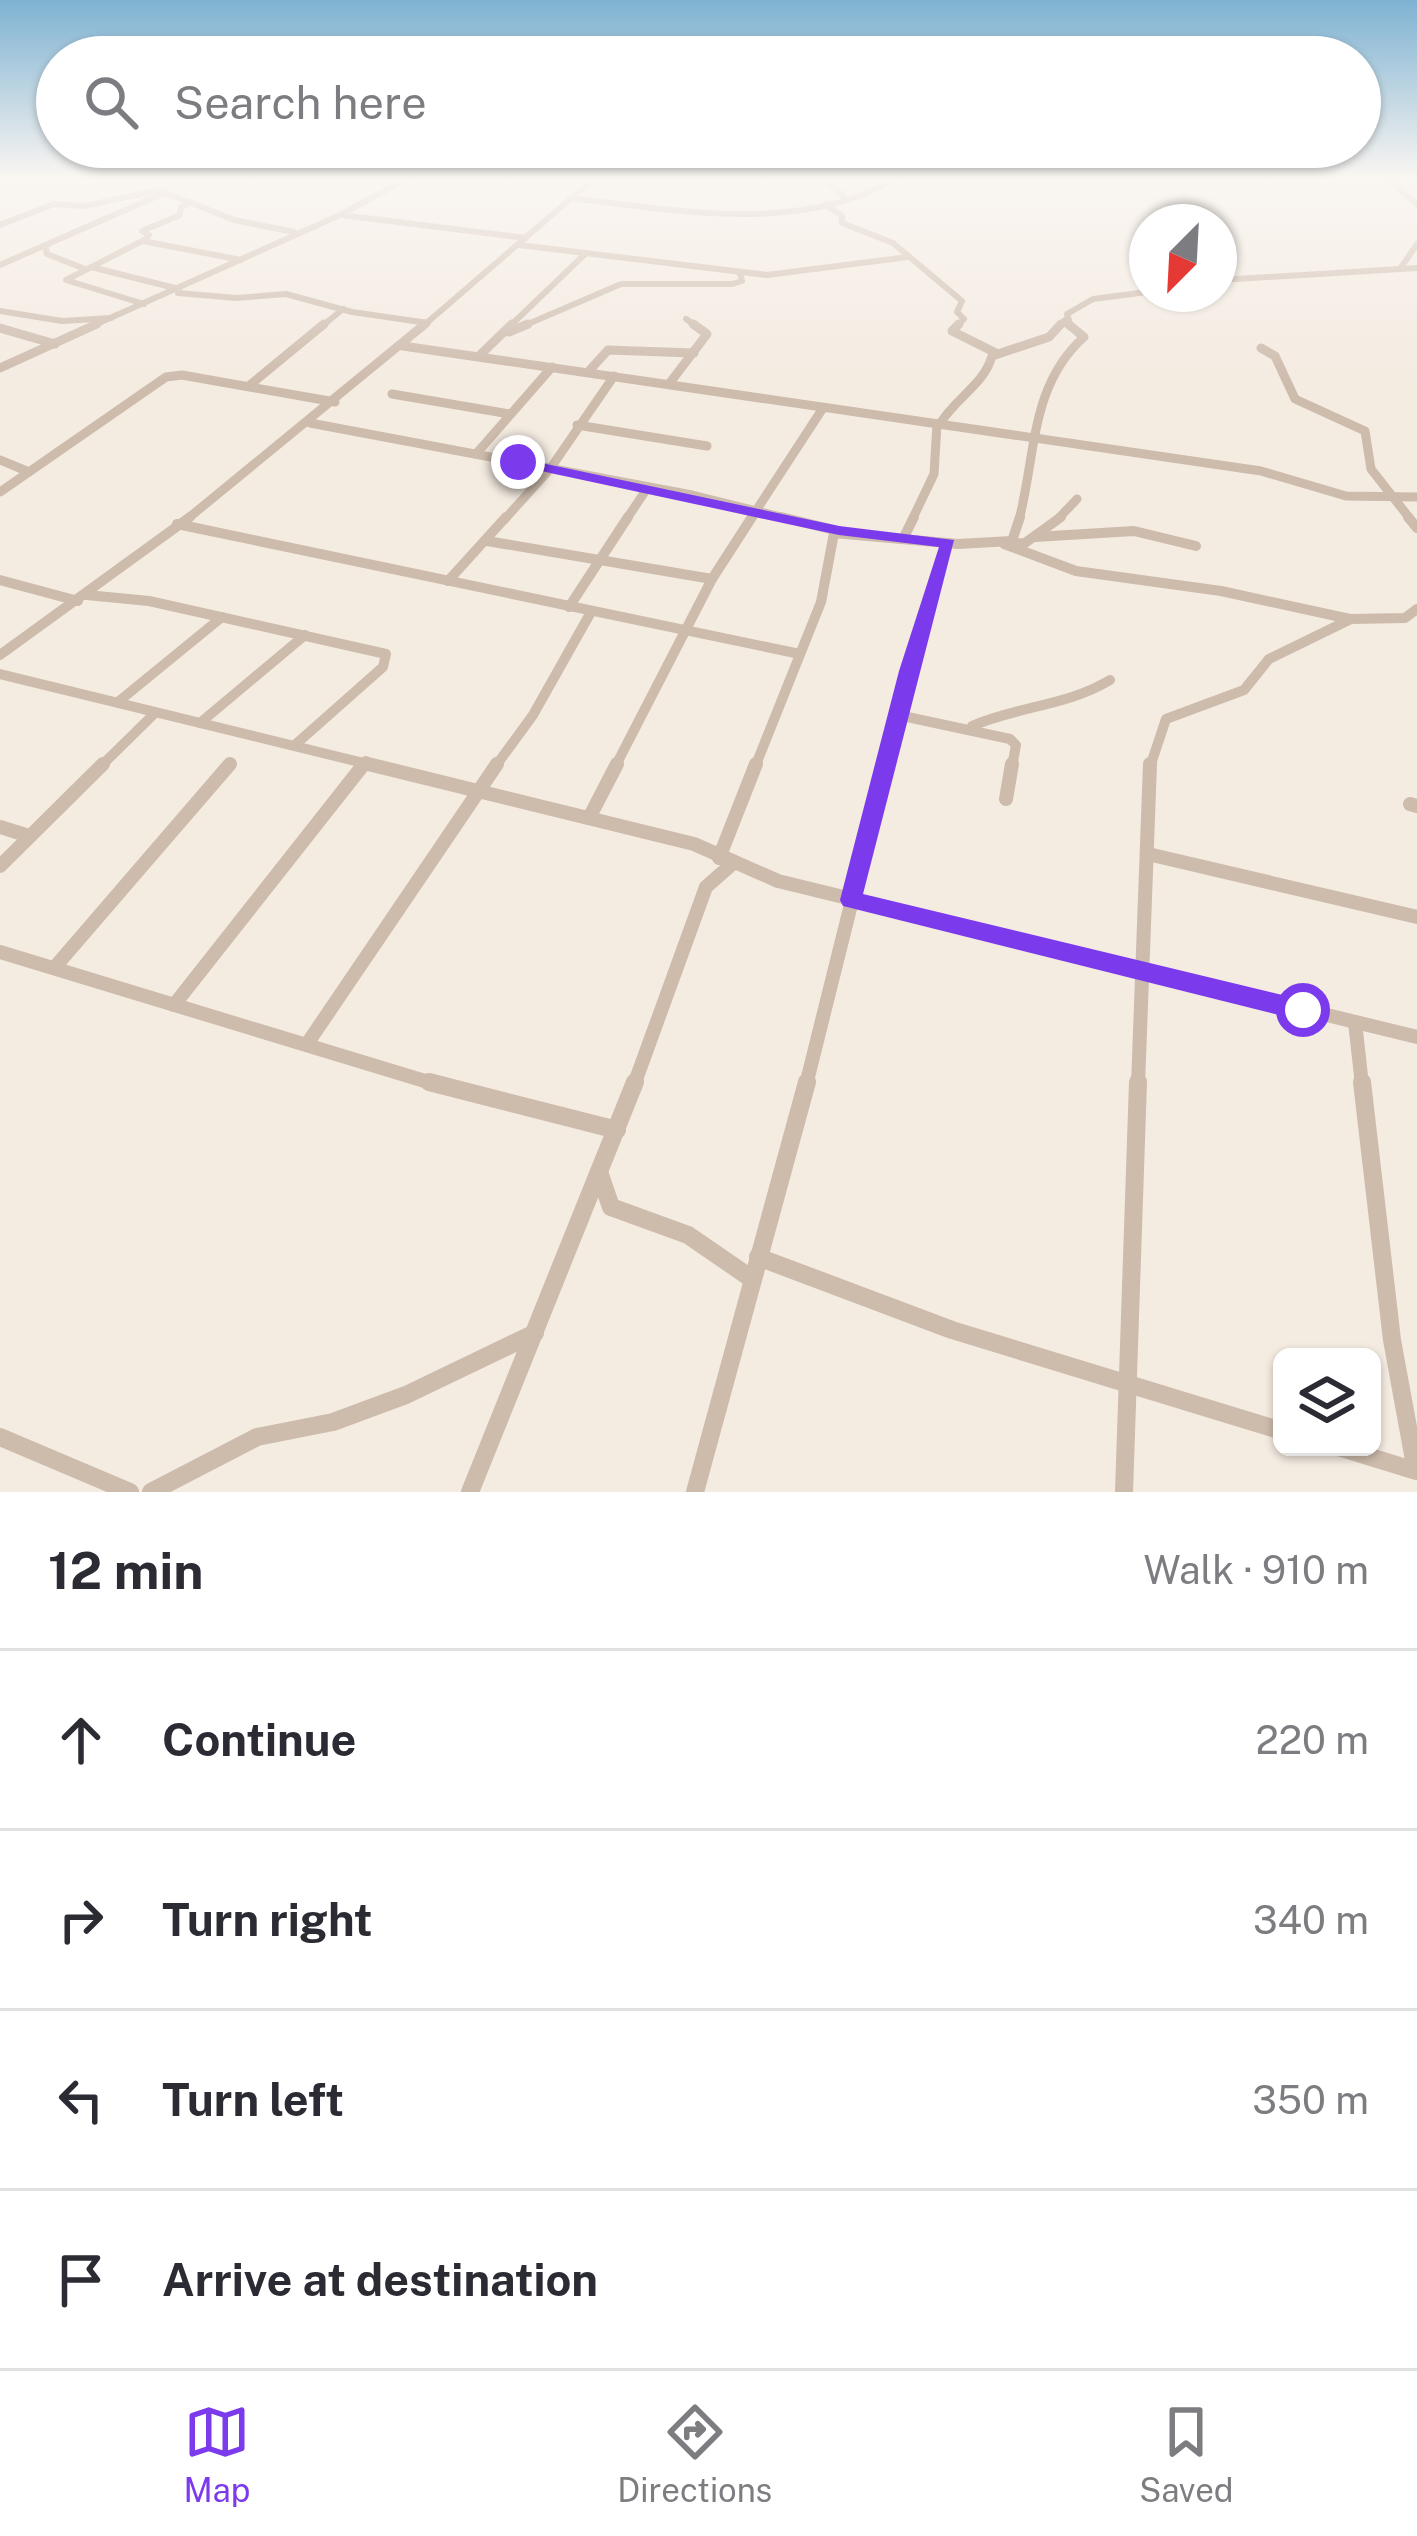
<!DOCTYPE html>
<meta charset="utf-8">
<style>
:root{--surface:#fff;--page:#f7f7f7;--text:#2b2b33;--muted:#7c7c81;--line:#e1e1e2;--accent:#7c3aed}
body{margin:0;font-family:"Public Sans",sans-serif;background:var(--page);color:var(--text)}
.controls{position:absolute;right:36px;bottom:36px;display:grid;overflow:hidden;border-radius:18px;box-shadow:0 3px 9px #0004}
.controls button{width:108px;height:108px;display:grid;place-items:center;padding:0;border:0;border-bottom:3px solid var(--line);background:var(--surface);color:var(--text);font:60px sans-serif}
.compass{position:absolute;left:1129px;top:204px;width:108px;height:108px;border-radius:50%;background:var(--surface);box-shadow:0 3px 9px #0004;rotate:204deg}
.stop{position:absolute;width:36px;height:36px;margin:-27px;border:9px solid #7c3aed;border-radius:50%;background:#fff}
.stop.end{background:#7c3aed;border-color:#fff;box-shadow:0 3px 12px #0008}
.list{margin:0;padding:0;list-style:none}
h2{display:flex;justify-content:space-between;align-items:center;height:156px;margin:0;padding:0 48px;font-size:51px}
h2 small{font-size:39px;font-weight:400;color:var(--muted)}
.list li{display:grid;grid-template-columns:78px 1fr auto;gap:36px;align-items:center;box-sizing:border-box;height:180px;padding:0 48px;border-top:3px solid var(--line)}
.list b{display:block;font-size:45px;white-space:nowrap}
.list em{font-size:39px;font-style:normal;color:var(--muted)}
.icon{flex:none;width:66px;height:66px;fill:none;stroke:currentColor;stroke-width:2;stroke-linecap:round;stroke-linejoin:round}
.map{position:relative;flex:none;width:1417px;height:1492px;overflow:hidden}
.search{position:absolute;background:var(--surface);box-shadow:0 3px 9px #0004;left:36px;right:36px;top:36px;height:132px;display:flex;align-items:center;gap:30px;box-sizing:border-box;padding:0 42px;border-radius:66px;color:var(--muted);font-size:45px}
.sheet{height:876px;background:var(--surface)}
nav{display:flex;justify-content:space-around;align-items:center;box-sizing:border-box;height:168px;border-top:3px solid var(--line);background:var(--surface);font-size:33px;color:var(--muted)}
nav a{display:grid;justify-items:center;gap:6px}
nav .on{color:var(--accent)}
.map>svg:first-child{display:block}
</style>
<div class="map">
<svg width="1417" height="1492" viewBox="0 0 1417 1492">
<rect width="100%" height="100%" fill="#f4ebe1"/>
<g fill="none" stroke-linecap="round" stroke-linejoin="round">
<g stroke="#cdbbac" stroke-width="6">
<path d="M820,176L848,200"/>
<path d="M1400,176L1390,181L1417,204"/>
<path d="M571,198C676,210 805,236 899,176"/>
<path d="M825,204L842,216V223L893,243L962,301L957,312L964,319L956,327"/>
<path d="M342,215L526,238"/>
<path d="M0,225L54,204L85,206L159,190L234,220L294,232"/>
<path d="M143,241L241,260"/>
<path d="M45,245L47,254L85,269"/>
<path d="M519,245L767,275L908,257"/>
<path d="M0,265L164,193"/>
<path d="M91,267L179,289"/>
<path d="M1400,269L1417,244"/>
<path d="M1219,280L1417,268"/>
<path d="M178,293L237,298L286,294L352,312L428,323"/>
<path d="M144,304L66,280L146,239L149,235L142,231L180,215L181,207L191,202"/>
<path d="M0,311L62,321L111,318"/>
<path d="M686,319L698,327"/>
<path d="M90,327L340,215L412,176"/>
<path d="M321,327L343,309"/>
<path d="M422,327L597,176"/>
<path d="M509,327L586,253"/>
<path d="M521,327L621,284H732L742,281L740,273"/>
<path d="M1058,327L1066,319"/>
<path d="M1071,327L1067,314L1093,299L1147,292"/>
</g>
<g stroke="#cdbbac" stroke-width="9">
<path d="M959,324L952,331L996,353"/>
<path d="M0,328L55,344"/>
<path d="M509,332L528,324"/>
<path d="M403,346L1261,471L1346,496L1417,497"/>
<path d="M1261,348L1275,356L1295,399L1365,431L1371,469L1411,520"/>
<path d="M480,355L512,324"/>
<path d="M0,368L97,324"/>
<path d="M588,372L608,350L694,353"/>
<path d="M669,384L707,334L693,324"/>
<path d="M250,385L324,324"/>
<path d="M392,394L510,414"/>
<path d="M310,423L692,495L793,520"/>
<path d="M940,424C955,398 984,385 992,356L1049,337L1061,324"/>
<path d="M577,425L707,446"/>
<path d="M476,454L552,367"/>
<path d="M0,460L29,472"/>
<path d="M0,492L166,377L182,375L335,402"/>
<path d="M186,520L425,324"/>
<path d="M504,520L550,469L614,376"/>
<path d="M626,520L648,487"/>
<path d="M750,520L823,408"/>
<path d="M912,520L934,474L937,424"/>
<path d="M1019,520C1036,455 1030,385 1084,337L1068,324"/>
<path d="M1057,520L1077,499"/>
</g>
<g stroke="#cdbbac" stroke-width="10">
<path d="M781,517L839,531"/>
<path d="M1408,517L1417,528"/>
<path d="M177,524L800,654"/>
<path d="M904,537L914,517"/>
<path d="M1035,537L1134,531L1196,546"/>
<path d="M487,541L712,579"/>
<path d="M1004,544L1076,571L1221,591L1350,619"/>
<path d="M1007,544L1025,543L1061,517"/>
<path d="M0,580L78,601"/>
<path d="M448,581L506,517"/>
<path d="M87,595L149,601L386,654L383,667L296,744"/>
<path d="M569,607L628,517"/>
<path d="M0,655L190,517"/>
<path d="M0,674L380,767"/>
<path d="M118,702L222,617"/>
<path d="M898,715L1010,739L1016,745L1012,767"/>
<path d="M200,723L305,635"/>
<path d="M972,726C1018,706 1067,706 1110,680"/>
<path d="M100,767L155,713"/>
<path d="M227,767L231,763"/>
<path d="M361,767L366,761"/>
<path d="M495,767L533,715L591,612"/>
<path d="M615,767L712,579L752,517"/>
<path d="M755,767L821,602L834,533L958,544L1012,541L1020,517"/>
<path d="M885,767L948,543"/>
<path d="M1150,767L1166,719L1244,690L1269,659L1351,619L1405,618L1417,609"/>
</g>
<g stroke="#cdbbac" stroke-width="14">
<path d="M368,764L694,844L778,881L1417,1037"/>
<path d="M1006,799L1012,764"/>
<path d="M1410,804L1417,806"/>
<path d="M589,818L617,764"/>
<path d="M0,827L29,836"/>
<path d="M1148,854L1417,917"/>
<path d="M719,858L756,764"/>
<path d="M0,866L103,764"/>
<path d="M0,952L438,1085"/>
<path d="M55,967L230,764"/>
<path d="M174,1005L364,764"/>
<path d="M1355,1022L1362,1085"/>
<path d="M307,1044L497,764"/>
<path d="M634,1085L706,887L731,865"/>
<path d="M806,1085L886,764"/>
<path d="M1138,1085L1150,764"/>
</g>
<g stroke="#cdbbac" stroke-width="18">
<path d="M429,1082L617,1130"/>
<path d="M599,1172L611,1207L688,1235L752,1279"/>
<path d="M758,1257L952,1330L1282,1431"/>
<path d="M0,1437L130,1492"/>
<path d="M1338,1447L1416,1471L1392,1340L1362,1082"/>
<path d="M151,1492L257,1437L333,1422L406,1395L535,1333"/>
<path d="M470,1492L635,1082"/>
<path d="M695,1492L807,1082"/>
<path d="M1124,1492L1138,1082"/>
</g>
</g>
<linearGradient id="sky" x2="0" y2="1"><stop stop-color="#7eb2d2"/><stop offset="0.46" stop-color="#faf6f2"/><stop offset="1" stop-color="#faf6f2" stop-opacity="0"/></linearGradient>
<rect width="1417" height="385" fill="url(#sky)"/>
<path fill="#7c3aed" d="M518,458L839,526L954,540L863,894L1303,1000L1311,1003V1018L1303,1021L843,906L840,900L899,671L939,547L839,535L513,465Z"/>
</svg>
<div class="controls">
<button><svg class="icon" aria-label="layers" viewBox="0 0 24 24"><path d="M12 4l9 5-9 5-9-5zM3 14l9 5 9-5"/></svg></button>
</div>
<svg class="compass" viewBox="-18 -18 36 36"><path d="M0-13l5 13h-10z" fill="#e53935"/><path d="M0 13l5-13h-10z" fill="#7c7c81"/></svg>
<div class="stop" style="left:1303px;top:1010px"></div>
<div class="stop end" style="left:518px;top:462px"></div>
<div class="search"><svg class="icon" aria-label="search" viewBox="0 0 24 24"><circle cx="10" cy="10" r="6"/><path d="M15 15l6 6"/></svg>Search here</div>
</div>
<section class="sheet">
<h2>12 min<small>Walk · 910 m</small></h2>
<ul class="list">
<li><svg class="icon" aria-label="ahead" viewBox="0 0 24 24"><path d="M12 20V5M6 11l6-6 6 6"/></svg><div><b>Continue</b></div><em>220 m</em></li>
<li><svg class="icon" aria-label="right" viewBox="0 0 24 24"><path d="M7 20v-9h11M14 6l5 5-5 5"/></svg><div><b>Turn right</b></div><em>340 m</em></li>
<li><svg class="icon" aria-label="left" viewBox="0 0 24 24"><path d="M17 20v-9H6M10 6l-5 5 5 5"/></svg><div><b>Turn left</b></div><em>350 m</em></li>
<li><svg class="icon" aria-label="arrive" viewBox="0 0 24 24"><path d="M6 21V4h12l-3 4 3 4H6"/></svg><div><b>Arrive at destination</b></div></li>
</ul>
</section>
<nav>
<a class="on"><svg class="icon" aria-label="map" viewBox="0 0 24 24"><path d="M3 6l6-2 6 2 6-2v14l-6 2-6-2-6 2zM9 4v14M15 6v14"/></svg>Map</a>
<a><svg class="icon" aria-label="directions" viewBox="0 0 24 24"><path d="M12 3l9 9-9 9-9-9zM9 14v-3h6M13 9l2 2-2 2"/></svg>Directions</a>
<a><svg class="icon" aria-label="saved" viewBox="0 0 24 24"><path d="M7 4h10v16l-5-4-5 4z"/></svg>Saved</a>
</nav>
